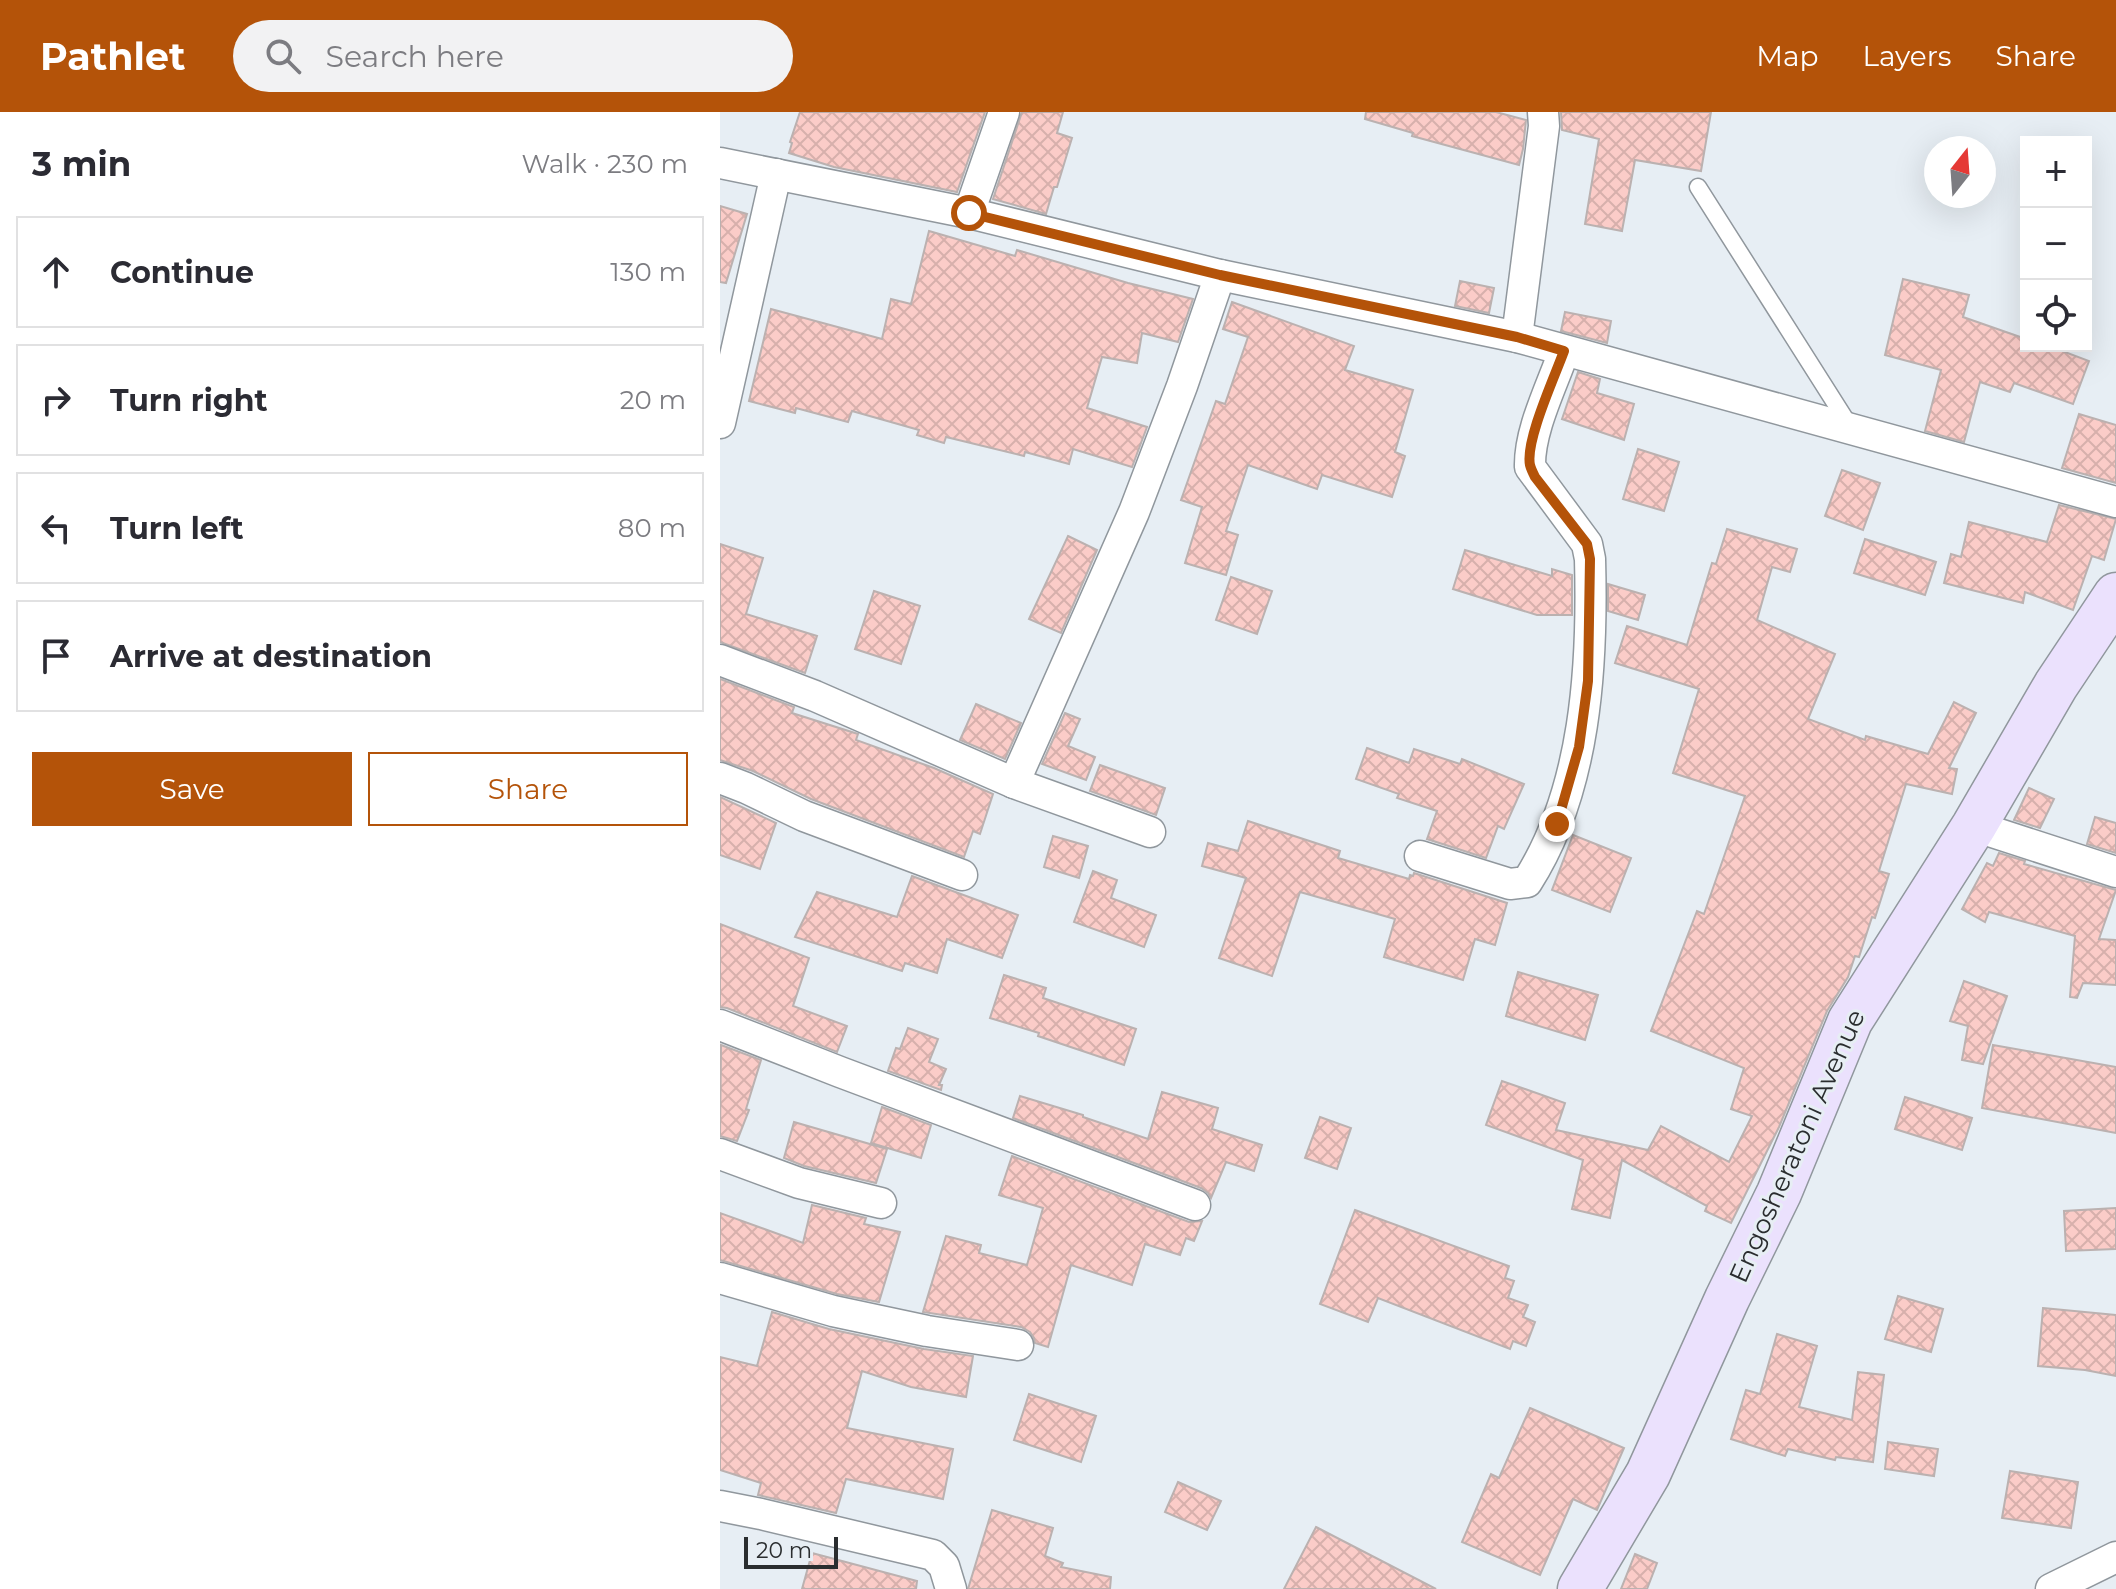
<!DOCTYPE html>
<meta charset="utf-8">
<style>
:root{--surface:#fff;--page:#f2f2f3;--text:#2b2b33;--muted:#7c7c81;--line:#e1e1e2;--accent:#b45309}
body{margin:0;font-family:Montserrat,sans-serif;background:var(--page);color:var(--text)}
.controls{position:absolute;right:24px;top:24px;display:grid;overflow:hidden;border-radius:0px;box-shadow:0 8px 32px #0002}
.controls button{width:72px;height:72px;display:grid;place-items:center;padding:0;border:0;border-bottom:2px solid var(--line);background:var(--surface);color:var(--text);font:40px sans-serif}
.compass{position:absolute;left:1204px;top:24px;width:72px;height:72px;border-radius:50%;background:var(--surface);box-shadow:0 8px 32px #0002;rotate:17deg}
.scale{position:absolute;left:24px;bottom:20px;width:94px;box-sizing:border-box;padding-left:8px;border:4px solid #2a2d2f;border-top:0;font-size:22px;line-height:28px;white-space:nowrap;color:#2a2d2f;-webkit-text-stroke:6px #e7eef4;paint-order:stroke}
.stop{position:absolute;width:24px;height:24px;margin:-18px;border:6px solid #b45309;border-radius:50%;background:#fff}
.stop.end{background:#b45309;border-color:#fff;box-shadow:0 2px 8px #0008}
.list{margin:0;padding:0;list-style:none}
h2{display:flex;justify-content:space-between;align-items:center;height:104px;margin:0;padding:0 32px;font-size:34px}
h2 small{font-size:26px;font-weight:400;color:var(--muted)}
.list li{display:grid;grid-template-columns:52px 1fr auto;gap:24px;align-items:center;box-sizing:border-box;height:112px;margin:0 16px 16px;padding:0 16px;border:2px solid var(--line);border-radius:0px}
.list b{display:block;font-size:30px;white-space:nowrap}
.list em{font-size:26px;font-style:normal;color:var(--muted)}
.actions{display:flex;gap:16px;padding:24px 32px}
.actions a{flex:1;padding:18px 0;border:2px solid var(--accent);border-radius:0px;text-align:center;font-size:28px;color:var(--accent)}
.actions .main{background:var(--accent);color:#fff}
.icon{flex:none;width:44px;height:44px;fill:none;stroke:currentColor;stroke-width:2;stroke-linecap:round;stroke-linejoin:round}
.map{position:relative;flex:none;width:1396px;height:1477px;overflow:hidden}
header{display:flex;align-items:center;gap:48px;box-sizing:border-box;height:112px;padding:0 40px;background:var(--accent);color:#fff}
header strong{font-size:38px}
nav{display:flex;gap:44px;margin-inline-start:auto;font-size:28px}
.search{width:560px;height:72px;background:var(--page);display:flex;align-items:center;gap:20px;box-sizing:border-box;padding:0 28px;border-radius:44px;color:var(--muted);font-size:30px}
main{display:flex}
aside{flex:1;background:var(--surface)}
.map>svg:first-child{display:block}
</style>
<header>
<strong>Pathlet</strong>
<div class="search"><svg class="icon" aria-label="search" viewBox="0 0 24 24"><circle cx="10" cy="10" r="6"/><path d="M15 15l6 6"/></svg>Search here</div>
<nav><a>Map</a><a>Layers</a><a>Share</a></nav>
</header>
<main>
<aside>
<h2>3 min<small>Walk · 230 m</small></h2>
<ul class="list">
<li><svg class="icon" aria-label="ahead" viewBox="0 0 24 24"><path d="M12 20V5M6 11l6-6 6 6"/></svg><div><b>Continue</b></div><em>130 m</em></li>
<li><svg class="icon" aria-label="right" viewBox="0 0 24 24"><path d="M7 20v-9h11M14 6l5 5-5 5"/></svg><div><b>Turn right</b></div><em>20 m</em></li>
<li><svg class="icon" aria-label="left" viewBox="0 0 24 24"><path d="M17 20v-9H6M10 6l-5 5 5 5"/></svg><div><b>Turn left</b></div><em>80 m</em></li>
<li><svg class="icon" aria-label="arrive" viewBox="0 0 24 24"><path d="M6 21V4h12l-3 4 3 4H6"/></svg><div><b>Arrive at destination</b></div></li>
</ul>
<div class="actions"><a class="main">Save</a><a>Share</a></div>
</aside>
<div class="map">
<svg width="1396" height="1477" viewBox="0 0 1396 1477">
<defs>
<pattern id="building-cross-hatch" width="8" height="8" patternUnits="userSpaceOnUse" patternTransform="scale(2)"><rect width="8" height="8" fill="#fbccc8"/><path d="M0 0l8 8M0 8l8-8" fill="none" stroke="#d7b0ac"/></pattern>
</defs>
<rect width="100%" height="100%" fill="#e7eef4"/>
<g fill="url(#building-cross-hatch)" stroke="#bbb1b0" stroke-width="2">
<path d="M80,0H265L237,80L114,55L69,41L72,31L70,30Z"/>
<path d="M302,0H343L337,21L352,26L337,75H334L326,102L273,87Z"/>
<path d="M646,0H776L806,8L803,37L799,53L692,24L693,21L645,7Z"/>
<path d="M841,0H991L981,59L915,48L902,119L865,112L879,27L842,18Z"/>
<path d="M0,94L27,102L6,171L0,170Z"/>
<path d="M209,119L295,144L297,138L408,171L473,187L458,230L422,221L417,251L382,245L367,296L427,315L412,355L353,337L349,352L305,340L304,344L226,325L224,331L197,323L199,318L132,299L128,310L76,296L75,301L29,289L51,197L162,227L171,187L191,192Z"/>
<path d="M1183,167L1249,183L1243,205L1306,227V234H1329L1369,249L1353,292L1294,271L1290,280L1260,270L1244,330L1205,319L1221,258L1165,243Z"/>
<path d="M740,169L774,176L769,201L735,194Z"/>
<path d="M512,190L634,234L625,258L693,278L675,340L685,344L672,385L602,363L597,377L528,353L506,419L518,423L506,463L465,451L482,395L461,388L496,289L505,292L528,225L503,217Z"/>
<path d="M845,200L891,209L887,231L841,219Z"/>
<path d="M858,260L880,267L877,281L914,292L904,328L842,307Z"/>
<path d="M1359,302L1396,313V371L1342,356Z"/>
<path d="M918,337L959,350L944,399L903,387Z"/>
<path d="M1122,358L1160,371L1143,418L1105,404Z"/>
<path d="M1339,393L1396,407L1384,448L1372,444L1353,498L1305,480L1303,491L1224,471L1231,442L1241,445L1249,410L1327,430Z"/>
<path d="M1007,417L1077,437L1070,460L1052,455L1037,508L1115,542L1088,607L1145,628L1146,624L1208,642L1234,590L1256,601L1229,656L1237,657L1232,682L1186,672L1159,759L1169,762L1155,806L1152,805L1139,845L1135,844L1128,865L1107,899L1059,1015L1011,1111L985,1099L987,1094L902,1048L890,1106L852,1097L863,1048L766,1013L782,969L845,991L836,1018L928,1038L941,1014L1009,1050L1032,1004L1011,997L1024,956L931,919L977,799L984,802L1025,684L953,661L979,577L895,551L907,514L967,533L992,451L996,452Z"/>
<path d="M348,424L377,438L341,521L309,507Z"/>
<path d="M1145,427L1216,450L1205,483L1134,461Z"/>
<path d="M0,432L43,446L26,502L97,524L85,561L0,530Z"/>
<path d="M745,438L832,464V457L852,463V503H817L733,477Z"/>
<path d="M511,465L552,479L537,522L496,508Z"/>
<path d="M888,472L925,483L918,508L888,499Z"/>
<path d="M154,479L200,494L181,552L135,537Z"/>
<path d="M0,567L74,595L72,601L138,622L136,628L214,656L273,682L260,722L253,719L244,745L91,687L33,659L0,648Z"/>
<path d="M256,592L301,611L285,647L240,628Z"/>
<path d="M345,601L360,607L348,634L375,645L366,668L322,652Z"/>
<path d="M647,636L689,651L694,637L740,652L742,647L804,672L784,717L778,714L766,746L707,727L717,699L677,686L679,682L636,667Z"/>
<path d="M380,653L445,676L436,703L370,679Z"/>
<path d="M1309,676L1334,687L1320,716L1294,708Z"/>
<path d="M0,685L56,711L40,757L0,743Z"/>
<path d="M1375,705L1396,711V741L1367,732Z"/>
<path d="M528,709L620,739L618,746L689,767L690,763L693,764L694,761L787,791L775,833L755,827L743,868L664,845L675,807L580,780L552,864L499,846L526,766L482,754L488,731L518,739Z"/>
<path d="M853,723L911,746L890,800L832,778Z"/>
<path d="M333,724L368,734L359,766L324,755Z"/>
<path d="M1279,741L1305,749L1304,752L1396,778L1379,827L1396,828V873L1363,871L1357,886L1350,885L1355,824L1269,800L1265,810L1242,797L1267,751L1273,754Z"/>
<path d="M373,759L397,768L391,786L436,803L424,835L354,810Z"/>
<path d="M192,764L298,803L282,846L227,827L217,861L185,851L182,859L75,825L97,780L177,805Z"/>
<path d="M0,812L89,846L73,894L127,914L117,940L7,896L0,895Z"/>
<path d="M798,860L878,883L865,928L786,904Z"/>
<path d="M284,863L326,876L323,886L416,917L404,953L318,924L319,921L270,906Z"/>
<path d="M1244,869L1287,884L1263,952L1242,948L1248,914L1230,909Z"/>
<path d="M188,916L218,927L209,950L226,957L219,973H222L221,978L168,959L176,936L180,937Z"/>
<path d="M1,933L41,948L26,997L29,998L17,1029L0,1024Z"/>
<path d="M1273,933L1396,955V1021L1262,996Z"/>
<path d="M442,980L498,996L492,1017L542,1033L534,1059L506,1050L491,1086L488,1081L481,1076L293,1006L300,984L363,1003V1005L428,1027Z"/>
<path d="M1185,985L1252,1006L1242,1038L1175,1017Z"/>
<path d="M162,995L211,1013L201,1046L151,1031Z"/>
<path d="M600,1005L631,1016L617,1057L585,1046Z"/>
<path d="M74,1010L167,1037L156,1071L84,1054L64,1046Z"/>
<path d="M292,1044L469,1110L482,1109L474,1129L466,1126L460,1143L425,1132L412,1173L351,1153L328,1235L315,1231L314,1226L310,1220L301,1215L203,1200L226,1124L261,1133L259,1141L307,1153L323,1096L279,1083Z"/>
<path d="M92,1093L146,1106L144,1112L180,1120L159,1190L117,1182L0,1148V1101L83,1131Z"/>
<path d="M1396,1096V1137L1346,1139L1344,1099Z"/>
<path d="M635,1098L789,1154L785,1166L794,1169L788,1186L808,1193L803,1205L815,1210L806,1234L793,1229L790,1237L658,1186L648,1210L600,1192Z"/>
<path d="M1178,1184L1223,1197L1211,1240L1165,1227Z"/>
<path d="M1323,1196L1396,1203V1264L1365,1258L1318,1254Z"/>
<path d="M52,1200L109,1217L204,1237L253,1244L246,1285L191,1275L142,1259L127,1316L233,1337L223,1387L126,1367L116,1401L38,1383L41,1371L0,1358V1245L37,1254Z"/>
<path d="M1057,1222L1097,1234L1079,1295L1132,1308L1138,1260L1164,1263L1153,1350L1116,1345L1115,1348L1068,1337L1065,1344L1011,1327L1026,1278L1040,1282Z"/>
<path d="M309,1282L376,1304L361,1350L294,1328Z"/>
<path d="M810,1296L904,1336L877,1398L853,1387L820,1463L742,1430L771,1362L779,1366Z"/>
<path d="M1168,1330L1218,1337L1214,1364L1165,1357Z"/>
<path d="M1290,1359L1358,1370L1351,1416L1282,1406Z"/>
<path d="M458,1370L501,1389L487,1418L445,1400Z"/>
<path d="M272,1398L333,1416L325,1444L343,1451L341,1455L391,1465L390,1477H248Z"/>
<path d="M596,1415L716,1477H564Z"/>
<path d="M92,1441L197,1469L196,1477H82Z"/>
<path d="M915,1442L937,1451L927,1477H901Z"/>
</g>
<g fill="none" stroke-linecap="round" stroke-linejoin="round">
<defs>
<path id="lane" d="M978,75L1131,316"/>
<g id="street">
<path d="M0,51L249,101L500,163L797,225L1396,390"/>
<path d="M249,101L284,0"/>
<path d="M797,225L824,14L823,0"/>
<path d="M0,311L56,62"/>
<path d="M0,548L95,584L294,671L430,720"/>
<path d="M0,666L26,676L84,704L242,763"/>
<path d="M294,671L414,400L462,274L500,163"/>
<path d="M1254,714L1396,760"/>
<path d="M700,744L790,772L807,770C866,678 873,554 870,447L867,432L810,355C809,318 832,274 844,239"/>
<path d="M0,913L120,960L475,1093"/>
<path d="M0,1042L79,1071L161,1091"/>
<path d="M0,1166L113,1199L207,1219L298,1233"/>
<path d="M0,1394L41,1402L213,1443L224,1454L231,1477"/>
<path d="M1331,1477L1396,1445"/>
</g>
<path id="secondary" d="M860,1477L928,1362L1007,1187L1059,1081L1130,909L1254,714L1336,573L1396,483"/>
</defs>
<use href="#lane" stroke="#90979d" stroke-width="19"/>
<use href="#street" stroke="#90979d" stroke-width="33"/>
<use href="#secondary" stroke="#90979d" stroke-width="47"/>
<use href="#lane" stroke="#fff" stroke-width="16"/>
<use href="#street" stroke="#fff" stroke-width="30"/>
<use href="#secondary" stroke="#ebe1fd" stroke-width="44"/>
</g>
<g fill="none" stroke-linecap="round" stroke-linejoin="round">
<path stroke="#b45309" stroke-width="10" d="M249,101L500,163L797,225L844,239C835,264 805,329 810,353C811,357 813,361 815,365L867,432L870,447L868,569L859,635L837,712"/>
</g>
<g text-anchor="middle" stroke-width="6" stroke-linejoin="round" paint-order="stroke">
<g font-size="26" fill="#2a2d2f" stroke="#e7eef4">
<text transform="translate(1077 1034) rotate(-66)" y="9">Engosheratoni Avenue</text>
</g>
</g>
</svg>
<div class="controls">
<button>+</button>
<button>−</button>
<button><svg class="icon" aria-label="locate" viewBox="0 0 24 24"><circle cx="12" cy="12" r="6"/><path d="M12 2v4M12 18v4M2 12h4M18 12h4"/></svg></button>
</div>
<svg class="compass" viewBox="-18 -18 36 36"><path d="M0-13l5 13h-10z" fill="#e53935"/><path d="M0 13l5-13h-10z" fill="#7c7c81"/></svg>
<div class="scale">20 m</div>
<div class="stop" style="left:249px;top:101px"></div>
<div class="stop end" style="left:837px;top:712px"></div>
</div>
</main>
